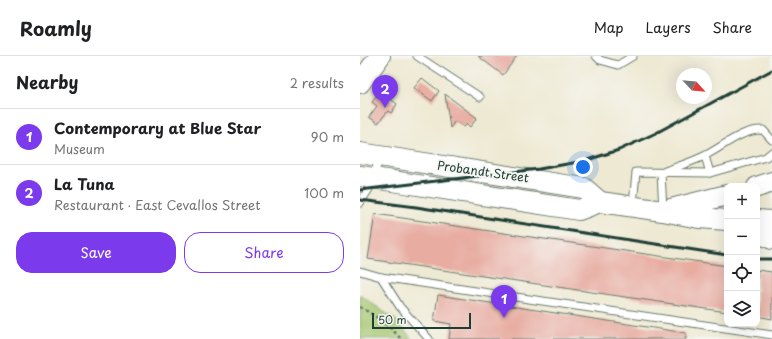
<!DOCTYPE html>
<meta charset="utf-8">
<style>
:root{--surface:#fff;--page:#f6f6f6;--text:#202124;--muted:#757577;--line:#e0e0e0;--accent:#7c3aed}
body{margin:0;font-family:"Playpen Sans",sans-serif;background:var(--page);color:var(--text)}
.controls{position:absolute;right:12px;bottom:12px;display:grid;overflow:hidden;border-radius:8px;box-shadow:0 4px 16px #0002}
.controls button{width:36px;height:36px;display:grid;place-items:center;padding:0;border:0;border-bottom:1px solid var(--line);background:var(--surface);color:var(--text);font:20px sans-serif}
.compass{position:absolute;left:316px;top:12px;width:36px;height:36px;border-radius:50%;background:var(--surface);box-shadow:0 4px 16px #0002;rotate:116deg}
.scale{position:absolute;left:12px;bottom:10px;width:99px;box-sizing:border-box;padding-left:4px;border:2px solid #1f3d34;border-top:0;font-size:11px;line-height:14px;white-space:nowrap;color:#1f3d34;-webkit-text-stroke:3px #f6f6f2;paint-order:stroke}
.you{position:absolute;left:223px;top:111px;width:14px;height:14px;margin:-10px;border:3px solid #fff;border-radius:50%;background:#1a73e8;box-shadow:0 0 0 6px #1a73e833}
.badge{display:grid;place-items:center;width:26px;height:26px;border-radius:50%;background:var(--accent);color:#fff;font-size:13px;font-weight:700}
.pin{position:absolute;translate:-50% -33px;filter:drop-shadow(0 1px 2px #0008)}
.pin::after{content:'';position:absolute;top:21px;width:14px;height:12px;background:inherit;clip-path:polygon(0 0,100% 0,50% 100%)}
.list{margin:0;padding:0;list-style:none}
h2{display:flex;justify-content:space-between;align-items:center;height:52px;margin:0;padding:0 16px;font-size:17px}
h2 small{font-size:13px;font-weight:400;color:var(--muted)}
.list li{display:grid;grid-template-columns:26px 1fr auto;gap:12px;align-items:center;box-sizing:border-box;height:56px;padding:0 16px;border-top:1px solid var(--line)}
.list b{display:block;font-size:15px;white-space:nowrap}
.list p{margin:0;font-size:13px;white-space:nowrap;color:var(--muted)}
.list em{font-size:13px;font-style:normal;color:var(--muted)}
.actions{display:flex;gap:8px;padding:12px 16px}
.actions a{flex:1;padding:9px 0;border:1px solid var(--accent);border-radius:16px;text-align:center;font-size:14px;color:var(--accent)}
.actions .main{background:var(--accent);color:#fff}
.icon{flex:none;width:22px;height:22px;fill:none;stroke:currentColor;stroke-width:2;stroke-linecap:round;stroke-linejoin:round}
.map{position:relative;flex:none;width:412px;height:283px;overflow:hidden}
header{display:flex;align-items:center;gap:24px;box-sizing:border-box;height:56px;padding:0 20px;background:var(--surface);border-bottom:1px solid var(--line)}
header strong{font-size:19px}
nav{display:flex;gap:22px;margin-inline-start:auto;font-size:14px}
main{display:flex}
aside{flex:1;background:var(--surface)}
.map>svg:first-child{display:block}
</style>
<header>
<strong>Roamly</strong>
<nav><a>Map</a><a>Layers</a><a>Share</a></nav>
</header>
<main>
<aside>
<h2>Nearby<small>2 results</small></h2>
<ul class="list">
<li><span class="badge">1</span><div><b>Contemporary at Blue Star</b><p>Museum</p></div><em>90 m</em></li>
<li><span class="badge">2</span><div><b>La Tuna</b><p>Restaurant · East Cevallos Street</p></div><em>100 m</em></li>
</ul>
<div class="actions"><a class="main">Save</a><a>Share</a></div>
</aside>
<div class="map">
<svg width="412" height="283" viewBox="0 0 412 283">
<rect width="100%" height="100%" fill="#f6f6f2"/>
<filter id="ink" filterUnits="userSpaceOnUse"><feTurbulence type="fractalNoise" baseFrequency=".025" numOctaves="2"/><feDisplacementMap in="SourceGraphic" scale="8" xChannelSelector="R" yChannelSelector="G"/><feConvolveMatrix kernelMatrix="1 2 1 2 8 2 1 2 1" color-interpolation-filters="sRGB"/></filter>
<filter id="wash" filterUnits="userSpaceOnUse"><feTurbulence type="fractalNoise" baseFrequency=".012" numOctaves="4" result="noise"/><feDisplacementMap in="SourceGraphic" scale="16" xChannelSelector="R" yChannelSelector="G"/><feGaussianBlur stdDeviation="0.9" result="paint"/><feColorMatrix in="noise" values="0 0 0 0 0 0 0 0 0 0 0 0 0 0 0 0 0 1.4 0 .05"/><feComposite in="paint" operator="in"/></filter>
<g filter="url(#wash)">
<rect width="100%" height="100%" fill="#eee9d2"/>
<path fill="#a5c66f" stroke="#628252" d="M0,239L37,265L52,283H0Z"/>
<g id="blocks">
<g fill="#e8aca1">
<path d="M118,0H157L143,19Z"/>
<path d="M62,22L79,35L72,45L54,32Z"/>
<path d="M20,35L37,48L31,57L28,55L18,67L9,61L17,50L12,46Z"/>
<path d="M85,38L117,62L110,71L107,68L104,71L95,65L90,72Z"/>
<path d="M15,158L367,210V256L8,203Z"/>
<path d="M397,214L412,216V263L397,260Z"/>
<path d="M78,239L326,277V283H89L91,268L74,265Z"/>
</g>
</g>
</g>
<g filter="url(#ink)">
<use href="#blocks" fill-opacity="0" stroke="#67796b" stroke-width="1"/>
<g fill="none" stroke-linecap="round" stroke-linejoin="round">
<defs>
<g id="lane">
<path d="M57,0L120,41"/>
<path d="M236,0L240,4L258,9L273,0"/>
<path d="M345,100L350,117"/>
<path d="M305,115C318,110 333,106 346,99C364,90 382,73 403,74L412,84"/>
<path d="M301,117L303,154"/>
<path d="M0,147L9,133L20,101"/>
<path d="M273,149L276,116L350,117L406,101L412,96"/>
<path d="M0,215L21,221L412,279"/>
<path d="M21,221L40,251L69,283"/>
</g>
<g id="secondary">
<path d="M0,27L20,0"/>
<path d="M0,97L224,132L240,146"/>
<path d="M0,120L219,154L240,146L303,155L339,162L367,164"/>
<path d="M397,131L412,126"/>
<path d="M311,153L367,139"/>
<path d="M397,164L412,165"/>
<path d="M397,176L412,183"/>
</g>
</defs>
<use href="#lane" stroke="#67796b" stroke-width="9"/>
<use href="#secondary" stroke="#67796b" stroke-width="22"/>
<path stroke="#67796b" stroke-width="2.5" stroke-dasharray="3 3" stroke-linecap="butt" d="M0,251C16,260 29,269 41,283"/>
<use href="#lane" stroke="#fff" stroke-width="7"/>
<use href="#secondary" stroke="#fff" stroke-width="20"/>
<g stroke="#1f3d34" stroke-width="3">
<path d="M0,134L179,113L224,105L259,94L296,77L412,14"/>
<path d="M0,144L56,151L367,199"/>
<path d="M397,203H412"/>
</g>
</g>
</g>
<g text-anchor="middle" stroke-width="4" stroke-linejoin="round" paint-order="stroke">
<g font-size="12" fill="#1f3d34" stroke="#f6f6f2">
<text transform="translate(123 116) rotate(8)" y="4">Probandt Street</text>
</g>
</g>
</svg>
<div class="controls">
<button>+</button>
<button>−</button>
<button><svg class="icon" aria-label="locate" viewBox="0 0 24 24"><circle cx="12" cy="12" r="6"/><path d="M12 2v4M12 18v4M2 12h4M18 12h4"/></svg></button>
<button><svg class="icon" aria-label="layers" viewBox="0 0 24 24"><path d="M12 4l9 5-9 5-9-5zM3 14l9 5 9-5"/></svg></button>
</div>
<svg class="compass" viewBox="-18 -18 36 36"><path d="M0-13l5 13h-10z" fill="#e53935"/><path d="M0 13l5-13h-10z" fill="#757577"/></svg>
<div class="scale">50 m</div>
<div class="you"></div>
<div class="pin badge" style="left:144px;top:262px">1</div>
<div class="pin badge" style="left:25px;top:52px">2</div>
</div>
</main>
